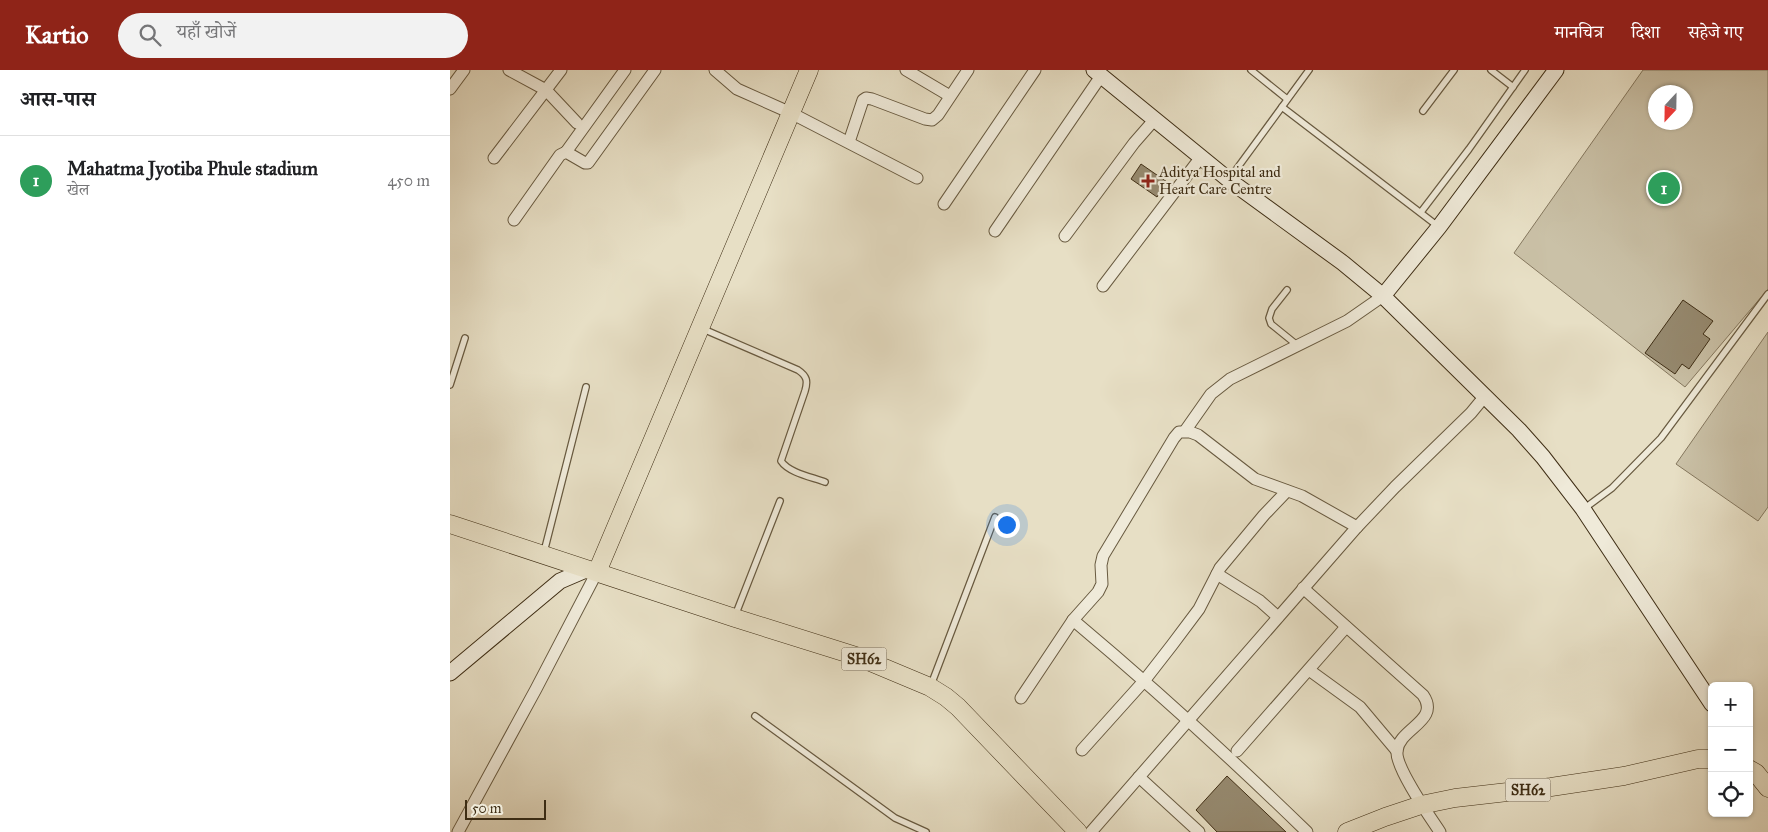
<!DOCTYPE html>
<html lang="hi">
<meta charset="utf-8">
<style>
:root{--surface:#fff;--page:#f2f2f2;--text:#202124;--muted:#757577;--line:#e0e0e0;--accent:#8f2418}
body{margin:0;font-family:"IM FELL Great Primer","Noto Serif Devanagari",serif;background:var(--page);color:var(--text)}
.controls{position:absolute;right:15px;bottom:15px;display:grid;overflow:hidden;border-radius:8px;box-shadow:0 1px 4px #0004}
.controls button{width:45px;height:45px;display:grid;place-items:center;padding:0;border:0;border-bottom:1px solid var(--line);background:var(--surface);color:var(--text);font:25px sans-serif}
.compass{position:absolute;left:1198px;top:15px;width:45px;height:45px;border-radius:50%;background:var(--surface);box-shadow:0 1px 4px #0004;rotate:202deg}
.scale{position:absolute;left:15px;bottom:12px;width:81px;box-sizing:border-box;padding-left:5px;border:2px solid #3e2d14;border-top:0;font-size:14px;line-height:18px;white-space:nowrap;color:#3e2d14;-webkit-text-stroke:4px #efead9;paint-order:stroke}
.you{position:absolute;left:556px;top:454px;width:18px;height:18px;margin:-12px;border:4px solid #fff;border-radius:50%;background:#1a73e8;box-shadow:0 0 0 8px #1a73e833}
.badge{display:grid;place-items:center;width:32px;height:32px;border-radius:50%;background:var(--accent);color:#fff;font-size:16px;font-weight:700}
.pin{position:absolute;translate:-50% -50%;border:2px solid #fff;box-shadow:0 1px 5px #0006}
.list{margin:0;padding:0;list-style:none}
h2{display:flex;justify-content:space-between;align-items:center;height:65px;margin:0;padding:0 20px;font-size:21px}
h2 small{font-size:16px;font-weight:400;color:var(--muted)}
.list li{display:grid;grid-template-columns:32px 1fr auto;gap:15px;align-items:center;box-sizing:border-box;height:90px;padding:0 20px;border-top:1px solid var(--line)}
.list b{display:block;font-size:19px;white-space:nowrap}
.list p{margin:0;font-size:16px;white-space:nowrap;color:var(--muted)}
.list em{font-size:16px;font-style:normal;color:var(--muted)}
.icon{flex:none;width:28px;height:28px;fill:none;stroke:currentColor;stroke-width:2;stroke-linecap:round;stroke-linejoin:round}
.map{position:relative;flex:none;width:1318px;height:762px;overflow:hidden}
header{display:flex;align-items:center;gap:30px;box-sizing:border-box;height:70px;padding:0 25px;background:var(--accent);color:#fff}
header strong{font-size:24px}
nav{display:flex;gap:28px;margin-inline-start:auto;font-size:18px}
.search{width:350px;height:45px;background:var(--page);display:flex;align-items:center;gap:12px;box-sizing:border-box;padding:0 18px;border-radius:28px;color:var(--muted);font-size:19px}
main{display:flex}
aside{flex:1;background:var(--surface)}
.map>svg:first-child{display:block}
</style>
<header>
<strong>Kartio</strong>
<div class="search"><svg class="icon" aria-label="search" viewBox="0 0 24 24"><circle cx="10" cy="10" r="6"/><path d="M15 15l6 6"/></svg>यहाँ खोजें</div>
<nav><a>मानचित्र</a><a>दिशा</a><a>सहेजे गए</a></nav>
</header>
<main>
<aside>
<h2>आस-पास<small></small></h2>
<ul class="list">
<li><span class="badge" style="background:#2e9e5b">1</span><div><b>Mahatma Jyotiba Phule stadium</b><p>खेल</p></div><em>450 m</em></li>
</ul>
</aside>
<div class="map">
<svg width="1318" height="762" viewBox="0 0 1318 762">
<rect width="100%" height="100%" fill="#e7dfc5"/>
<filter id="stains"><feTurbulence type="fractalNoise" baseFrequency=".004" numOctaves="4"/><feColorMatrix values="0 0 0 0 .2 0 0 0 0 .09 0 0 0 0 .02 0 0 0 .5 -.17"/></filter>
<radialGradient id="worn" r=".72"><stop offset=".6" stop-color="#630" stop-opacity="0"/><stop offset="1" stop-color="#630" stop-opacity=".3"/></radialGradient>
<g fill="#cac1a7" stroke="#84775e" fill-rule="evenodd">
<path d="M1193,0H1318V219L1235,317L1064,183ZM1206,22H1236V52H1206Z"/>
<path d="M1318,262V437L1308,451L1226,394Z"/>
</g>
<g fill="#968a70" stroke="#3e2d14">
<path d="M691,94L717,112L707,127L681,109Z"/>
<path d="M1233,230L1263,251L1253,264L1260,269L1239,299L1232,294L1225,304L1195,283Z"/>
<path d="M777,706L836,762H767L746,740Z"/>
</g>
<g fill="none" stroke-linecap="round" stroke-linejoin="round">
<defs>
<g id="lane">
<path d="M801,0L837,29"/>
<path d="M1041,0L1063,17"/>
<path d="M832,37L989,157"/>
<path d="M973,41L1004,0"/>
<path d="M780,108L859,0"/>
<path d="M971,142L1019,79L1075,0"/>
<path d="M837,220L822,239L819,248L821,254L847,275"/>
<path d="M253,259L348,300C357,306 358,311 355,321L331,391C339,403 362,407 375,412"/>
<path d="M0,315L15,268"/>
<path d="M1135,438L1162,418L1211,368L1318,224"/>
<path d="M94,482L136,317"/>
<path d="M285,546L330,431"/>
<path d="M481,615L545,447"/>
<path d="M305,646L445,748L476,762"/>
</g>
<g id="street">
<path d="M59,0L96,20L127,53"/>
<path d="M265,0L287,19L341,43L467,108"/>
<path d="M456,0L500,26"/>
<path d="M0,19L14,0"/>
<path d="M399,72L413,30L416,28L422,29L475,49L482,50L488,45L518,0"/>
<path d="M116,82L175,0"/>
<path d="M44,88L111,0"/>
<path d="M494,134L585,0"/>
<path d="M64,150L110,85L116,82L135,93H138L205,0"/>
<path d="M545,161L651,6"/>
<path d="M615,166L684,73L705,49"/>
<path d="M653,216L751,87"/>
<path d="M735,361L761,324L780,309L897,251L933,226"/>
<path d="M767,504L810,531L828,547"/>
<path d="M853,518L973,625C991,651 949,658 947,681C945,697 980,747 990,762"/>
<path d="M623,550C704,618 782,689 857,762"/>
<path d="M859,600L910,637L947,681"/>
<path d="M571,628L623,550L648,522L652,514L651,495L653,486L724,368L729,362H740L748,365L805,409L852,426L907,457"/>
<path d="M632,680L694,611L722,575L749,539L770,498L814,445L837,421"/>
<path d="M787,681L896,557"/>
<path d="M689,707L749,762"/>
<path d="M8,762L86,619L147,502"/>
<path d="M641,762L907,457L945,417L1021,343L1035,326"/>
</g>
<g id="secondary">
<path d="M644,0L779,110L893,193L933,226L1069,360L1093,387L1133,439L1262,634"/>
<path d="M933,226L989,157L1106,0"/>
<path d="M0,603L110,511L138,499"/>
</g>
<g id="primary">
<path d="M0,454L285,548L406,586L480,617L496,627L508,637L628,762"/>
<path d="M147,502L359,0"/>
<path d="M1299,699L1306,703L1318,718"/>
<path d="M897,762L935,747L971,735L1005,728L1101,717L1174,706L1248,689H1262"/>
</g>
</defs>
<use href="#lane" stroke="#685a40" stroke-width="8"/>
<use href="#street" stroke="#685a40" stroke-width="13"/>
<use href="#secondary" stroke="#3e2d14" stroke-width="17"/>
<use href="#primary" stroke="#3e2d14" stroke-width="19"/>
<use href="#lane" stroke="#efead9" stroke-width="5.5"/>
<use href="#street" stroke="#efead9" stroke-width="11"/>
<use href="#secondary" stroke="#efead9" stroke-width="15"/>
<use href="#primary" stroke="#e7dfc5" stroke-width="18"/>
</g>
<path fill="#8f2418" stroke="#efead9" stroke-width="2" d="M695.5 103.5h5v5h5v5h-5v5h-5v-5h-5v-5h5z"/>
<g text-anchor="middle" stroke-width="4.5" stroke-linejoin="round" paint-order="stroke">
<g fill="#efead9" stroke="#73664f" stroke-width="1">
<rect x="391.5" y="577.5" width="45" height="23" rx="4"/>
<rect x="1055.5" y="708.5" width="45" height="23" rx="4"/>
</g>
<g font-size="14" font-weight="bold" fill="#3e2d14">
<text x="414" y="594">SH62</text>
<text x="1078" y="725">SH62</text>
</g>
<g font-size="15" fill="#3e2d14" stroke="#efead9" text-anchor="start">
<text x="709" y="107">Aditya Hospital and<tspan x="709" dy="17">Heart Care Centre</tspan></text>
</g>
</g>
<rect width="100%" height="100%" filter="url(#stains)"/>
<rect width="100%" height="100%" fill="url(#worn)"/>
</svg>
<div class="controls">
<button>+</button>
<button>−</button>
<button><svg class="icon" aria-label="locate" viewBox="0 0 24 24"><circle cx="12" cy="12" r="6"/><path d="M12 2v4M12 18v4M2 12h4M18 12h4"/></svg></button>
</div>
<svg class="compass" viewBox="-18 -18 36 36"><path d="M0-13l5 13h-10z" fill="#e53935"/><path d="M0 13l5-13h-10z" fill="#757577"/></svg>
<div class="scale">50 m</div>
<div class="you"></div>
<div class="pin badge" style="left:1214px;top:118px;background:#2e9e5b">1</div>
</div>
</main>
